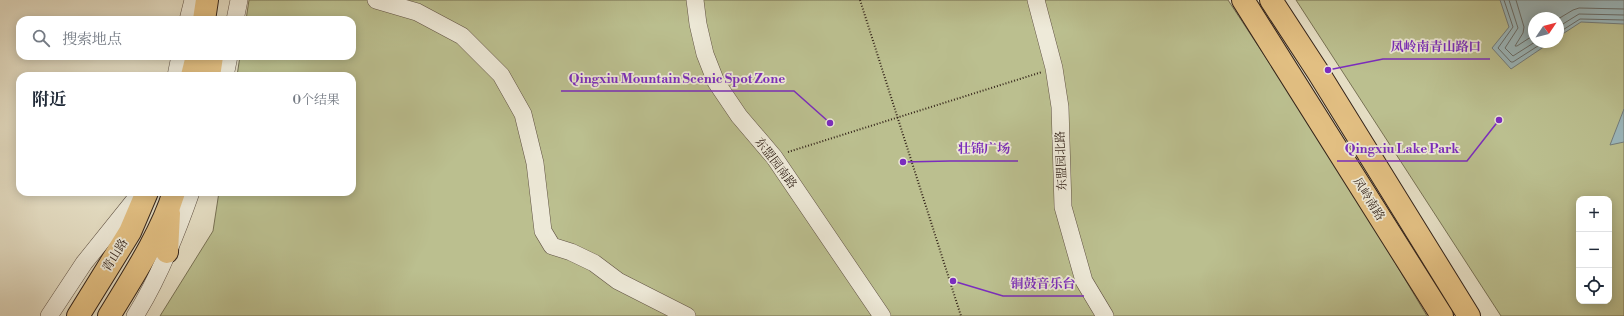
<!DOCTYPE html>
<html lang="zh">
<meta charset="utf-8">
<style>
:root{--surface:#fff;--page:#f2f2f3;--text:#1f2937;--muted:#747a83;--line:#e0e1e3}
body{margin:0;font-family:"Libre Bodoni","Noto Serif SC",serif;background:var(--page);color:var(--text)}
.controls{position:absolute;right:12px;bottom:12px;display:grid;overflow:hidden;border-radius:8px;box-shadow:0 2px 10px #0003}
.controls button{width:36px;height:36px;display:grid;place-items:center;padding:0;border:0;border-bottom:1px solid var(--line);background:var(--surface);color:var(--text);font:20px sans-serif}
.compass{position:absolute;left:1528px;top:12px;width:36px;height:36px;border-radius:50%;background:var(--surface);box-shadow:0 2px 10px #0003;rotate:55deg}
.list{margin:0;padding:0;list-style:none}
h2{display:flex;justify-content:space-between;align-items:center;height:52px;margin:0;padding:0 16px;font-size:17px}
h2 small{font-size:13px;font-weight:400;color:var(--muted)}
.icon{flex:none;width:22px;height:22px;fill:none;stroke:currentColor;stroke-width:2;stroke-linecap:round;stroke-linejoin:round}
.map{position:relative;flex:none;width:1624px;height:316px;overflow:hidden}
.search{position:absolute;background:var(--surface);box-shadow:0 2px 10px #0003;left:16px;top:16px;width:340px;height:44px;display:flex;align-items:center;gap:10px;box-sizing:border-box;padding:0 14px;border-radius:12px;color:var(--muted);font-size:15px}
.panel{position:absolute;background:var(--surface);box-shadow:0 2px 10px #0003;left:16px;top:72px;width:340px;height:124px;border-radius:12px}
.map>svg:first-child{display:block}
</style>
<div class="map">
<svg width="1624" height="316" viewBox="0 0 1624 316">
<rect width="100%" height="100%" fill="#e5dec4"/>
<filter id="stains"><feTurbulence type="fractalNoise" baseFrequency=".005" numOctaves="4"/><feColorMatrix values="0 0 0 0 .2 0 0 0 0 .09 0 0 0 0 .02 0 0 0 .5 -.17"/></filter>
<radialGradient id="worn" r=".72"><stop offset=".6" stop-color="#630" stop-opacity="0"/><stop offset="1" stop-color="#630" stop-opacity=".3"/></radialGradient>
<g fill="#bbbf8f" stroke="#787254" fill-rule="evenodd">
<path d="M249,0H1228L1339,169L1427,316H160L213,231L219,192H352V76H237L240,56H352V20H246Z"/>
<path d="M1296,0H1624V316H1501ZM1534,18H1558V42H1534ZM1579,199H1609V301H1579Z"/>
</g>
<g fill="#9bb9bf" stroke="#727d7d">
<path d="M1500,0H1624V24L1581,22L1558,37V18H1534V42H1551L1511,69L1492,48L1509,27Z"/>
<path d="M1624,109V142L1610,145Z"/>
</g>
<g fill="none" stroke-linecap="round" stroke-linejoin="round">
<g stroke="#686e6c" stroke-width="1">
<path d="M1504,0L1513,27L1498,48L1511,62H1513L1544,42"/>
<path d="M1509,0L1518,28L1505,48L1513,56L1535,42"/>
<path d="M1516,0L1524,27L1523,33L1515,46H1517L1534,35"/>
<path d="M1558,19L1573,10L1579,8L1624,9"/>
<path d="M1558,27L1579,14L1624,15"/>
<path d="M1558,33L1580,19L1624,20"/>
</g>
<defs>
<g id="minor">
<path d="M376,0L417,12L462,36L501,75L523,114L535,163L543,231L552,246L571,252L594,263L618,281L687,316"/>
<path d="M695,0L698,24L705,54L716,82L739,116L774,157L882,316"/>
<path d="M1036,0L1054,68L1060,107L1063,207L1084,281L1105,316"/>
<path d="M188,20L193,0"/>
<path d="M235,20L239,0"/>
<path d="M176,76L180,56"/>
<path d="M225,76L229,56"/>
<path d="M49,316L84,263L141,192"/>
<path d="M135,316C159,278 176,235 191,192"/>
</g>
<g id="major">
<path d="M1243,0L1442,316"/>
<path d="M1271,0L1318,72L1469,316"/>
</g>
<g id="highway">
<path d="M204,20L207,0"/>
<path d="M192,76L197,56"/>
<path d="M209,76L212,56"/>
<path d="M167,252L169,213"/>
<path d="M78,316L130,232L147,192"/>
<path d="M109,316C132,278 161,234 174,192"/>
</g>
</defs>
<use href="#minor" stroke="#605244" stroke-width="18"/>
<use href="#major" stroke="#34241a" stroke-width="24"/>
<use href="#highway" stroke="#34241a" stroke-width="24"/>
<g stroke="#34241a" stroke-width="2" stroke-dasharray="1 2" stroke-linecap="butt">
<path d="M860,0L961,316"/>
<path d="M788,152L1042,72"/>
</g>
<use href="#minor" stroke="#eeead9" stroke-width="17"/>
<use href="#major" stroke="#e2bf82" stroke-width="22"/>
<use href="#highway" stroke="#e2bf82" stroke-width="22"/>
</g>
<g text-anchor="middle" stroke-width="3.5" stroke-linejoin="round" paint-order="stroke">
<g font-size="12" fill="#34241a" stroke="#eeead9">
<text transform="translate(1061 161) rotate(-92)" y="4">东盟园北路</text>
<text transform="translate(776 163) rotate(53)" y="4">东盟园南路</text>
<text transform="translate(1369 199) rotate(58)" y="4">凤岭南路</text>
<text transform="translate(115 255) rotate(-58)" y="4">青山路</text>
</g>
</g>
<path fill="none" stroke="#7b2cbf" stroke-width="1.5" d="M1328 70L1383 59H1490M830 123L794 91H561M903 162L950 161H1018M1499 120L1467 161H1337M953 281L1003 296H1084"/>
<g fill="#7b2cbf" stroke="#eeead9" stroke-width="1.5">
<circle cx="1328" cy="70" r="4"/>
<circle cx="830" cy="123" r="4"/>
<circle cx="903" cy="162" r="4"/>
<circle cx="1499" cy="120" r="4"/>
<circle cx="953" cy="281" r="4"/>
</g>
<g font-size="13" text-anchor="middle" font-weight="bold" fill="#7b2cbf" stroke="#eeead9" stroke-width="3.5" stroke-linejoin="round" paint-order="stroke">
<text x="1436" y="51">凤岭南青山路口</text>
<text x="677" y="83">Qingxiu Mountain Scenic Spot Zone</text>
<text x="984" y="153">壮锦广场</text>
<text x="1402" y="153">Qingxiu Lake Park</text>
<text x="1043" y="288">铜鼓音乐台</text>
</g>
<rect width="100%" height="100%" filter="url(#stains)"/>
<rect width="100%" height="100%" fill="url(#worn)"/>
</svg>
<div class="controls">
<button>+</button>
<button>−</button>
<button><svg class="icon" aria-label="locate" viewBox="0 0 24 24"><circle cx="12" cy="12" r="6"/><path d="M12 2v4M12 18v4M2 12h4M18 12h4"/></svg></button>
</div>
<svg class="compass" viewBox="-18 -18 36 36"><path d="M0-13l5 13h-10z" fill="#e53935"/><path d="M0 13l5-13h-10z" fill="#747a83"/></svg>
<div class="search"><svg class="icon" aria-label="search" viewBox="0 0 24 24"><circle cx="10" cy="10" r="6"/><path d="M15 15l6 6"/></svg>搜索地点</div>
<section class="panel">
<h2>附近<small>0个结果</small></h2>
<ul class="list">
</ul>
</section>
</div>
